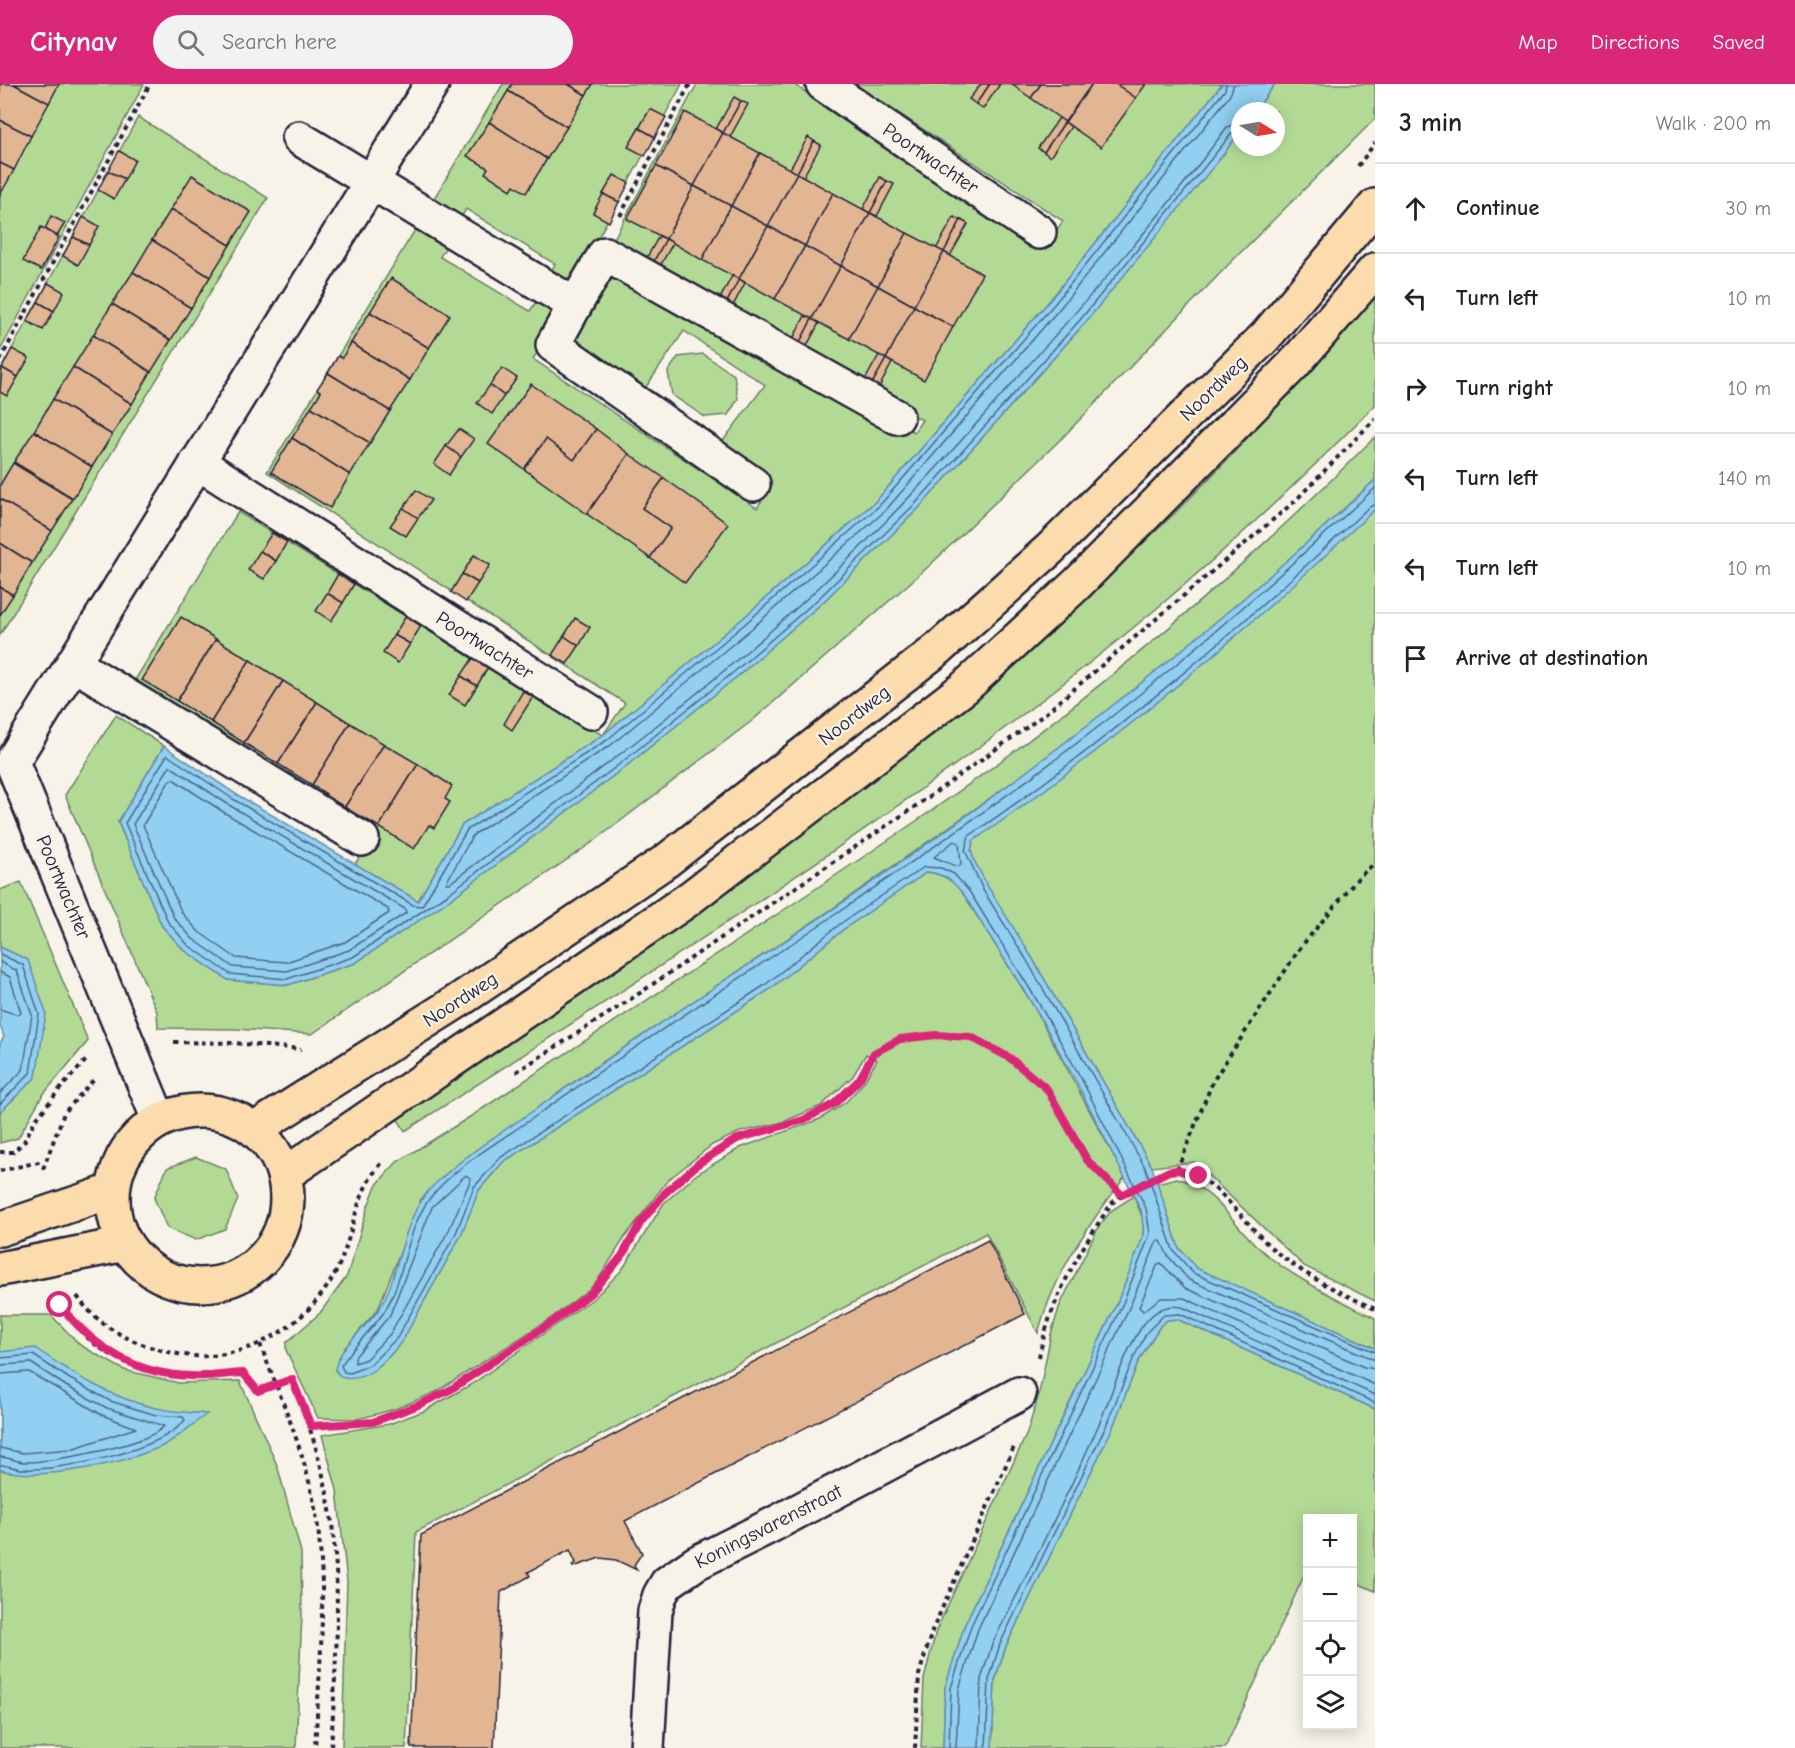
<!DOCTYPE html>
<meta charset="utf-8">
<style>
:root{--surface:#fff;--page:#f2f2f2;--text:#222;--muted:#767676;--line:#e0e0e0;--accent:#db2777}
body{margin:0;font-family:"Comic Neue",sans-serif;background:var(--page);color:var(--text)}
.controls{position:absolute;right:18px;bottom:18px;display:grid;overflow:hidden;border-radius:0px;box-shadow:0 3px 15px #0003}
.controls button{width:54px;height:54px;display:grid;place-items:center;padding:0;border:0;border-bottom:2px solid var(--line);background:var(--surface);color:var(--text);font:30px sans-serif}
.compass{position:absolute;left:1231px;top:18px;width:54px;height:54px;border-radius:50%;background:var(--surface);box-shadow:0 3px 15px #0003;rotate:101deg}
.stop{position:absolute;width:18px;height:18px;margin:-14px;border:4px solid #db2777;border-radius:50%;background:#fff}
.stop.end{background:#db2777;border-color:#fff;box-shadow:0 2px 6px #0008}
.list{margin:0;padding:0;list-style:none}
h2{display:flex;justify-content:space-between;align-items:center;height:78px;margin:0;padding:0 24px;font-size:26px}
h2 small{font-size:20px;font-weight:400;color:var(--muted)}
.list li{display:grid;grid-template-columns:39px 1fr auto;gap:18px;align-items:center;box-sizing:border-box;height:90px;padding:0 24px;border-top:2px solid var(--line)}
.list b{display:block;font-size:22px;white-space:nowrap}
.list em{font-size:20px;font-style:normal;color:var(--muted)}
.icon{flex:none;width:33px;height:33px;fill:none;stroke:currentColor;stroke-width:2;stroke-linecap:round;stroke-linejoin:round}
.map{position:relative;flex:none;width:1375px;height:1664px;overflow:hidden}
header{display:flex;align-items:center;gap:36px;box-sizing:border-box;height:84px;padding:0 30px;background:var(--accent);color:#fff}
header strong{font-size:28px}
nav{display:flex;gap:33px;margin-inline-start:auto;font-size:21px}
.search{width:420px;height:54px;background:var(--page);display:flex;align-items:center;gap:15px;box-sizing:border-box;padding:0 21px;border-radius:33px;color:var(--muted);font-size:22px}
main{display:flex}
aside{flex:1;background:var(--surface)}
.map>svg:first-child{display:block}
</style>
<header>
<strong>Citynav</strong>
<div class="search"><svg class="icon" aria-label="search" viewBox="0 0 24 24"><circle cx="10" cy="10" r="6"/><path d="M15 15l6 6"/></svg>Search here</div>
<nav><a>Map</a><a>Directions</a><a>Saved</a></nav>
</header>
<main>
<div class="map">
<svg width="1375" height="1664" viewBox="0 0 1375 1664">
<rect width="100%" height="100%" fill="#f7f3e8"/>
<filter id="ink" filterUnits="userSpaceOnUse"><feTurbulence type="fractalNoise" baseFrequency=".0167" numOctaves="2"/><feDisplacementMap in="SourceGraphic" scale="12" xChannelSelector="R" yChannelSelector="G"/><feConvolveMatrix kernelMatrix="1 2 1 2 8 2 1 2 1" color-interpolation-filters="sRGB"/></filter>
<g filter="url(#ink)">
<g fill="#b3da95" stroke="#6a7e68" stroke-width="1.5">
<path d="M0,0H144L0,267Z"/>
<path d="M503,0H682L570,205L548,193L555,180L466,125L459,137L430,121Z"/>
<path d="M697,0H793L1046,161L1063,137L854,0H1222L1051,215L876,417L742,535L603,651L462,741L418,817L355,780L376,746L135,596L238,428L541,617L603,651L625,619L267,388L418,141L448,159L440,173L530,227L538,215L562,230L533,275L757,424L772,401L689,345L695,337L723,357L765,301L684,247L646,303L673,321L666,331L567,260L612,183L914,348L922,336L608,166Z"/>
<path d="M1275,0H1375V35L1231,178L1063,353L928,483L753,636L593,758L312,950L235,945L158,944L157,928L65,711L116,631L164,662L118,738L162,842L184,866L228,896L288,901L355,879L451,815L625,683L739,591L822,519L919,424L1084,240L1240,48V63H1276V27H1255Z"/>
<path d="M138,33L268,114L0,551V287Z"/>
<path d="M1375,211V321C1305,392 1232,461 1156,525C922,720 660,882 405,1047L397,1034C488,973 581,913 669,849C840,725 1002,592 1156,447C1234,374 1303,291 1375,211Z"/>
<path d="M703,270L734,291L738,315L728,331L705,333L672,311L668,288L678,273Z"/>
<path d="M1375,353V396L1272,491L1168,580L1060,665L832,825L589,987L462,1078L421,1115L378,1225L344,1265L335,1286L341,1293C372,1287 382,1283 402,1257L461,1151L479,1106L503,1078L769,906L844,845L927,788C945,790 953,797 964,811L1033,921L1125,1093C1088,1141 1054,1190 1038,1249L986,1149L416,1448L406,1664H342L347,1497L337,1406L322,1351L389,1340L424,1327L472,1300L594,1214L622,1186L664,1119L697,1090L740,1064L820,1035L846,1018L863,999L877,976L866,970L853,992L821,1022L780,1039L740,1048L712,1061L668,1096L625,1153L595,1201L550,1235L436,1308L395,1325L358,1335L318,1334L286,1266V1259L320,1229L347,1192L368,1122L376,1102L386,1090L397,1078L473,1031C624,930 778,832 928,729C1088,619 1238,490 1375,353Z"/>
<path d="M1375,425V1217L1304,1182L1194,1078L1152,1083L1031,872L988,804L974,777L971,767L973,757L1106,658L1223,563Z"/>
<path d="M21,798L88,957L42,1012L18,1054L0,1059V1028L36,993L28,876L0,863V806Z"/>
<path d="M196,1073L226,1085L238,1115L225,1145L196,1156L167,1144L154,1114L167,1084Z"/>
<path d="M1177,1094C1217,1105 1231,1139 1260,1165C1292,1194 1336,1214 1375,1234V1264L1195,1184L1179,1164L1157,1099Z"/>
<path d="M1134,1112L1144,1138L1142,1159L1118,1217L965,1540L945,1604L943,1664H921L924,1595L936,1547L1027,1349L1039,1310L1051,1250L1060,1221L1099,1142L1112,1126Z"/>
<path d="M0,1231H51L80,1261L124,1286L179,1299L240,1297L277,1381L301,1468L302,1530L296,1664H0Z"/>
<path d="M1177,1235L1375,1325V1507L1353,1497L1352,1434H1308L1307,1485L1225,1664H992L995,1596L1006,1562L1112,1345L1139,1276L1160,1242L1167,1236Z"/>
</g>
<g fill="#91d0f2" stroke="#658aa9" stroke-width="1.5">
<path d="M1222,0H1275L1255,27H1240V48L1223,71L1084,240L919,424L822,519L739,591L625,683L451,815L355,879L288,901L228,896L184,866L162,842L118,738L164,662L236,710L418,817L462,741L603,651L742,535L876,417L1051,215Z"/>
<path d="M1375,396V425C1250,544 1116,659 973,757L971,767L974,776L988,803L1031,872L1152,1083L1179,1164L1196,1184L1375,1264V1325L1177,1235L1167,1236L1160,1242L1139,1276L1112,1345L1006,1562L995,1596L992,1664H943L945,1604L965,1540L1118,1217L1144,1150L1141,1126L1076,997L1033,921L964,811C953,797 945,790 927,788L844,845L769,906L503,1078L479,1106L461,1151L402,1257C388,1275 366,1301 341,1293L335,1286C339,1261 366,1245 379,1225C403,1185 400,1132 436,1099C468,1068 507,1045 543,1020C636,954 732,892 827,829C1021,698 1205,557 1375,396Z"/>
<path d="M0,863L28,876L46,929L36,993L0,1028V959L4,953L0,941Z"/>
<path d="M35,1264C73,1290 110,1314 156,1324C172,1328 190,1328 207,1330C191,1341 175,1357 158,1364C116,1381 43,1397 0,1386V1268Z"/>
</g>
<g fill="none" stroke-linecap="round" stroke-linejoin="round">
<g stroke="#4e6884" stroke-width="1.5">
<path d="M1226,0L1225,6L1056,218L880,421L746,539L607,656L467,746L422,822L413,821L233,715L167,671L125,739L168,838L188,861L230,890L287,895L353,873L448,810L621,679L735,587L818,515L915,420L1080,236L1233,48L1240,45"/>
<path d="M1234,0L1230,11L1061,223L885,427L751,545L611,661L473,751L446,799H450C573,706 699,614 813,509C885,442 951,369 1016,295C1089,214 1163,131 1227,43L1240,38"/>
<path d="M1375,421L1369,423C1244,541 1112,655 969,752L965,766L983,806L1026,875L1146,1085L1173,1166L1193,1189L1375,1268"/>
<path d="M170,682L229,721L405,825L406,829L349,866L287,887L233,883L193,855L174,834L133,740Z"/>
<path d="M173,695L225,729L388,825L389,829L345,858L286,878L236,874L199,848L182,829L143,741L170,696Z"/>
<path d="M954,757L959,759L961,780L958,783L934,773Z"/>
<path d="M0,870L23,881L39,930L30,989L0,1020"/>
<path d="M0,878L17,887L32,931L23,986L0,1009"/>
<path d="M0,888L10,893L21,929L18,931L0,925"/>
<path d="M466,1091L471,1095L449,1146L390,1250L366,1275L355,1279V1273L390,1231L432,1123Z"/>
<path d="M0,1274L33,1271L70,1295L110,1317L156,1331L183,1333L185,1336C161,1367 61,1387 23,1385C15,1385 8,1381 0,1381"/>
<path d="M0,1281L31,1279L66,1302L107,1324L164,1342C149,1361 49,1379 23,1378C15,1377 8,1373 0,1373"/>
<path d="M1375,1285L1364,1283L1185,1204L1161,1179L1158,1180L1139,1223L1143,1227L1161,1214H1184L1375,1301"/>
<path d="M0,1290L29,1288L102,1331L136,1344L71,1365L23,1369L0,1364"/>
<path d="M949,1664L951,1604L971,1542L1123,1219L1150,1150L1146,1124L1081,994L1038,918L969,807L954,790L941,784L924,783L840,840L765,901L500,1074L474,1103L456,1149L397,1254L370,1281L350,1289L344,1288L341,1282C353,1262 371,1247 384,1228C407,1191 405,1141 435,1108C464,1076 505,1054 540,1029C636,961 735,898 833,832C949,753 1065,673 1173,583C1242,526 1309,465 1375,404"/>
<path d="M956,1664L959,1605L978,1545L1130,1222L1157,1157H1161L1168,1172L1189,1196L1375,1276"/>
<path d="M979,1664L981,1595L993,1558C1029,1486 1067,1414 1099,1340C1113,1308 1122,1273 1141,1244C1151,1229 1164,1219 1182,1223L1375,1311"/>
<path d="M986,1664L989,1596L1000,1560L1106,1342L1134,1273L1147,1248L1164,1231L1180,1230L1375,1319"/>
</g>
</g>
<g fill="#e2b692" stroke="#22223b" stroke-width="1.5">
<path d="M0,0H14L49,19L31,52L0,36Z"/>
<path d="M14,0H59L49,19Z"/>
<path d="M512,0H568L586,11L567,43L508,7Z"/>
<path d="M568,0H593L586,11Z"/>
<path d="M981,0H990L976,20L969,15Z"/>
<path d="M990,0H1000L983,25L976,20Z"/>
<path d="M1011,0H1041L1031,14Z"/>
<path d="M1041,0H1092L1065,38L1031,14Z"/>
<path d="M1092,0H1116L1136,14L1101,63L1065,38Z"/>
<path d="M1116,0H1146L1136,14Z"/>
<path d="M508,7L567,43L547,75L489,38Z"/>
<path d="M734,13L741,17L723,49L716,45Z"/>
<path d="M741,17L748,20L730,53L723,49Z"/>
<path d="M650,25L666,33L655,53L639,44Z"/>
<path d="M685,28L723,49L694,102L656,82Z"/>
<path d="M1059,34L1065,38L1044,68L1038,64Z"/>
<path d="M0,36L31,52L14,86L0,79Z"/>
<path d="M489,38L547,75L526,109L514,101L511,106L485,89L488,84L467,72Z"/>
<path d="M1065,38L1071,43L1050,73L1044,68Z"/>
<path d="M639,44L655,53L645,72L628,63Z"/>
<path d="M723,49L760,69L731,122L694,102Z"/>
<path d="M808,53L814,57L797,89L790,85Z"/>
<path d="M814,57L821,61L803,93L797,89Z"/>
<path d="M119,67L135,76L125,95L108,87Z"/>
<path d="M760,69L797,89L768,142L731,122Z"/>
<path d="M0,79L14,86L0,111Z"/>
<path d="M656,82L694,102L666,155L627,135Z"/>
<path d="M108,87L125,95L114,115L98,106Z"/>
<path d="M797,89L833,109L805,162L768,142Z"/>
<path d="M192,91L251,128L230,161L171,125Z"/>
<path d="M614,91L629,99L619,118L603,110Z"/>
<path d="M880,93L887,97L870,129L863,125Z"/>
<path d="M887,97L894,100L877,132L870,129Z"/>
<path d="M694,102L731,122L702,176L666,155Z"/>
<path d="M833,109L870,129L841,182L805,162Z"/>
<path d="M603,110L619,118L609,138L593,129Z"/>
<path d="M731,122L768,142L739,195L702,176Z"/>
<path d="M171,125L230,161L210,193L152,156Z"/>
<path d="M870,129L907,149L878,202L841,182Z"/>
<path d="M51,132L65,139L57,152L45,145Z"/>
<path d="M83,133L99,142L89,161L73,153Z"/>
<path d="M954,133L961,136L944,168L936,165Z"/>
<path d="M961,136L968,140L950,172L944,168Z"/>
<path d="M768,142L805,162L775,215L739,195Z"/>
<path d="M41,143L59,153L41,186L23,177Z"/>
<path d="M907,149L944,168L914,222L878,202Z"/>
<path d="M659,152L666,155L648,188L641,184Z"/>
<path d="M73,153L89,161L78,181L63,172Z"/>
<path d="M666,155L673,159L655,191L648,188Z"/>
<path d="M152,156L210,193L191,224L133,188Z"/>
<path d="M805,162L841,182L812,235L775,215Z"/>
<path d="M944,168L982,190L953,243L914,222Z"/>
<path d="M841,182L878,202L849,255L812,235Z"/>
<path d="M133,188L191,224L171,256L112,220Z"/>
<path d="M732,192L739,195L722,228L715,224Z"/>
<path d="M391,194L450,231L429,264L370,228Z"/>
<path d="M739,195L745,199L728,231L722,228Z"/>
<path d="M48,199L64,208L54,227L38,218Z"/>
<path d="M878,202L914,222L886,275L849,255Z"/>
<path d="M38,218L54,227L43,246L27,237Z"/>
<path d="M112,220L171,256L151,288L93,251Z"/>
<path d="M914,222L953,243L924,296L886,275Z"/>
<path d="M370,228L429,264L410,296L351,259Z"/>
<path d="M805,232L812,235L795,268L788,264Z"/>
<path d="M812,235L819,239L802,271L795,268Z"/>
<path d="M93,251L151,288L132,320L73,283Z"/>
<path d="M351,259L410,296L390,327L328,289L338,272L342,274Z"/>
<path d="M12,265L29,274L18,293L2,284Z"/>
<path d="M879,271L886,275L868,307L861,303Z"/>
<path d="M886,275L892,279L875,311L868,307Z"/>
<path d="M73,283L132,320L112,351L53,315Z"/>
<path d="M2,284L18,293L7,312L0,308Z"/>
<path d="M502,284L517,294L504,312L490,301Z"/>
<path d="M328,289L390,327L370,359L311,323L321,308L317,305Z"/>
<path d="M531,300L596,345L574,376L546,355L524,385L488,360Z"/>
<path d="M490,301L504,312L492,330L477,319Z"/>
<path d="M53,315L112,351L92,383L34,347Z"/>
<path d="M311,323L370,359L350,391L292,354Z"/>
<path d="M459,345L474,355L461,373L446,362Z"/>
<path d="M596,345L629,370L587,430L524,385L546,355L574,376Z"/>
<path d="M34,347L92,383L73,414L14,378Z"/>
<path d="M292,354L350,391L330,424L271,388Z"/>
<path d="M446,362L461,373L449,391L434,380Z"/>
<path d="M629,370L664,394L642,424L671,444L650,474L587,430Z"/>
<path d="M13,379L72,415L52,447L0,415V401Z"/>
<path d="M664,394L728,440L685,499L650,474L671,444L642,424Z"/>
<path d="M416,406L431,416L418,434L403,424Z"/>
<path d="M0,415L52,447L32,479L0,459Z"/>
<path d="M403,424L418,434L406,452L390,442Z"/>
<path d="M272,449L287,458L276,477L260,467Z"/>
<path d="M0,459L32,479L13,511L0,503Z"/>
<path d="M260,467L276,477L264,495L248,486Z"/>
<path d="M474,471L490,481L478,499L462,490Z"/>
<path d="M338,490L354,500L343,519L327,509Z"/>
<path d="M462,490L478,499L466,518L451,508Z"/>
<path d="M0,503L13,511L0,531Z"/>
<path d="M327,509L343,519L331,537L316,527Z"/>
<path d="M406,532L421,542L410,560L394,551Z"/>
<path d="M181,533L216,555L177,617L142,596Z"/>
<path d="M575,534L590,543L579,562L564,552Z"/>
<path d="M394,551L410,560L398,579L383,569Z"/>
<path d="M564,552L579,562L567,580L552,571Z"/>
<path d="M216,555L250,576L211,638L177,617Z"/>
<path d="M473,574L488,583L477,602L461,592Z"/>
<path d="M250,576L283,597L244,659L211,638Z"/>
<path d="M461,592L477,602L465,621L449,611Z"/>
<path d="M283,597L317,618L278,680L244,659Z"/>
<path d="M523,607L533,613L512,646L504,640Z"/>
<path d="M317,618L350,639L312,701L278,680Z"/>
<path d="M350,639L384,660L343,726L323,714L326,710L312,701Z"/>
<path d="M384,660L418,680L379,743L364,734L362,737L343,726Z"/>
<path d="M418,680L452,702L445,715L450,718L434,744L429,741L414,765L379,743Z"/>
<path d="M988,1156L1025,1230L625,1437L642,1469L634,1481L637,1486L616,1476L600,1474L573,1483L572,1481L576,1479L570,1466L528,1488L530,1492L501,1508L494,1664H411L421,1451Z"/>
</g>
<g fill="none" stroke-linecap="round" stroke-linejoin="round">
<defs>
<g id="minor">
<path d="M823,0L1039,148"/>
<path d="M299,54L575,221L553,261L753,400"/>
<path d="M575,221L605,170L897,333"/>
<path d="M197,378L591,628"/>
<path d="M74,580L362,755"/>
<path d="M159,1036L12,678L432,0"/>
<path d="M647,1664L655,1527L660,1511L667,1499L696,1479L770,1442L1019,1310"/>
</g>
<g id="major">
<circle cx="200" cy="1114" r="87"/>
<path d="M255,1045L458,917L666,777L938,565L1050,465L1266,252L1375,122"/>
<path d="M284,1091L686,817L964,604L1076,501L1293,281L1375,186"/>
<path d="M0,1145L112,1107"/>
<path d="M0,1185L125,1160"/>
</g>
</defs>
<use href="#minor" stroke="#22223b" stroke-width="38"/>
<use href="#major" stroke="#22223b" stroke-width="38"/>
<g stroke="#22223b" stroke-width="4" stroke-dasharray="4.5 4.5" stroke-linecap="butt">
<path d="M1358,82L1375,59"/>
<path d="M620,132L690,0"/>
<path d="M0,276L150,0"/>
<path d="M174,958L233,959L301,965"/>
<path d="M516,988L625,919L926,715L1041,633L1295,417L1375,335"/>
<path d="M0,1068H13L24,1058L34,1038L59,1006L88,974"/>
<path d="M43,1085L64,1029L95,994"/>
<path d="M1177,1086L1213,997L1300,864L1358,794L1375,779"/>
<path d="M0,1087L43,1077"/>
<path d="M77,1212C101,1246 134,1260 173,1269C242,1285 317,1239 342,1174C355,1141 357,1104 383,1078"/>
<path d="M58,1218C71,1232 80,1248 95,1260C120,1279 161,1292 192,1292C209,1292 226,1290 243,1289L258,1307L292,1295C311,1343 328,1398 333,1449C341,1520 335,1593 331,1664"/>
<path d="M260,1260C283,1319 310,1380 318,1444C327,1517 319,1591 315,1664"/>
<path d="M1039,1273C1050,1217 1080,1165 1112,1119C1123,1110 1134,1104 1147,1097C1155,1092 1166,1086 1176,1086C1211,1085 1248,1144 1273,1165C1304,1192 1339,1208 1375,1225"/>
<path d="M311,1342L373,1338L416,1322L450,1306L555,1236L591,1209L615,1182L641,1138L665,1109L699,1079L737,1055L803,1036L834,1020L859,996L874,969L900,955L936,951L971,953L1010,974L1047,1005L1087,1075L1122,1111"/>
<path d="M915,1664L919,1591L932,1547L1015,1361"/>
</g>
<use href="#minor" stroke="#f7f3e8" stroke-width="33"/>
<use href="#major" stroke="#fcdcac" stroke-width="33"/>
</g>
</g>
<g fill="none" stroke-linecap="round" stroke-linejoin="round" filter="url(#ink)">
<path stroke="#db2777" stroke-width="8" d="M60,1221C93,1263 136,1291 191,1292C208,1293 226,1290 243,1289L258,1307L292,1295L311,1342L373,1338L416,1322L450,1306L555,1236L591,1209L622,1172L641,1138L665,1109L699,1079L737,1055L803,1036L834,1020L859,996L874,969L900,955L936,951L971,953L1010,974L1047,1005L1087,1076L1122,1111L1169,1087L1177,1086L1199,1092"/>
</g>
<g text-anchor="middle" stroke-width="4.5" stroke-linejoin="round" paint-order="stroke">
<g font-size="20" fill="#22223b" stroke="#f7f3e8">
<text transform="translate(931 74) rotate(34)" y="7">Poortwachter</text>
<text transform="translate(1213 304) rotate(-44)" y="7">Noordweg</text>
<text transform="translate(485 561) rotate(32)" y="7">Poortwachter</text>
<text transform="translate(854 631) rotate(-38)" y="7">Noordweg</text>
<text transform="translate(64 803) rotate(67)" y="7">Poortwachter</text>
<text transform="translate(460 915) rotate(-33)" y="7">Noordweg</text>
<text transform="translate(768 1442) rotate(-27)" y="7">Koningsvarenstraat</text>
</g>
</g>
</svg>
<div class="controls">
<button>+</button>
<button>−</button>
<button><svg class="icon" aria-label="locate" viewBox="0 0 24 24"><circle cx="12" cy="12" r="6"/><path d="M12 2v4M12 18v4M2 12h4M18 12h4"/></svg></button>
<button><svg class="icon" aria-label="layers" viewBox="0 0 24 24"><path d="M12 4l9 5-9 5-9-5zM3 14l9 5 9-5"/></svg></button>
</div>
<svg class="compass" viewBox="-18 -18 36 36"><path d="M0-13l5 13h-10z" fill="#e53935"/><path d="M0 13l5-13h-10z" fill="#767676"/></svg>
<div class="stop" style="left:60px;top:1221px"></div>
<div class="stop end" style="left:1199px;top:1092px"></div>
</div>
<aside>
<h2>3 min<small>Walk · 200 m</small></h2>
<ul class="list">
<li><svg class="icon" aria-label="ahead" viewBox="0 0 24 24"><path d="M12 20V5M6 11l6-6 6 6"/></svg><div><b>Continue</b></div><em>30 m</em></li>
<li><svg class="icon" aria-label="left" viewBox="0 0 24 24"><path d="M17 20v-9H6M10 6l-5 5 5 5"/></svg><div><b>Turn left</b></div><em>10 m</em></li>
<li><svg class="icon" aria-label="right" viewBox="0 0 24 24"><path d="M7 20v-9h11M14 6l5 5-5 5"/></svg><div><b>Turn right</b></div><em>10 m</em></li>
<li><svg class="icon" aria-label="left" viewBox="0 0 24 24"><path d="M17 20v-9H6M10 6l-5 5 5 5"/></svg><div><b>Turn left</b></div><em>140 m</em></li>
<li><svg class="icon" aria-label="left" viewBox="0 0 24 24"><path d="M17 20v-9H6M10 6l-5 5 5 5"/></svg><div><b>Turn left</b></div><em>10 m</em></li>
<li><svg class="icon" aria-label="arrive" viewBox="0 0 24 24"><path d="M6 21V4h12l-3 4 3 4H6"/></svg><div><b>Arrive at destination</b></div></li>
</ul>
</aside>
</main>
